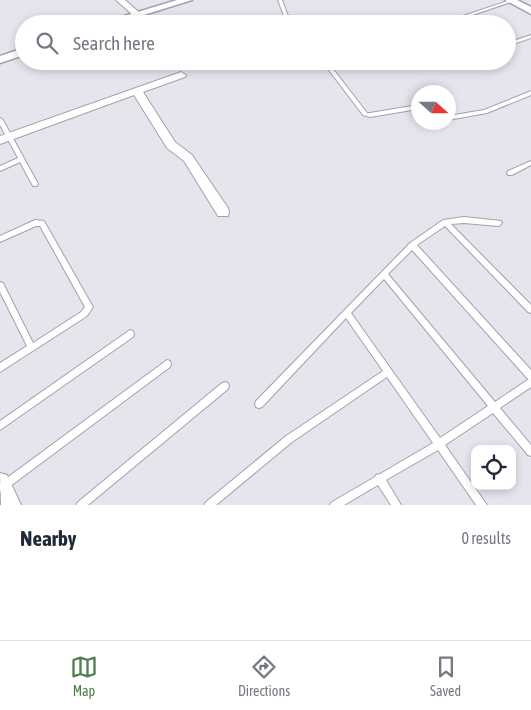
<!DOCTYPE html>
<style>
:root{--surface:#fff;--page:#f6f6f7;--text:#1f2937;--muted:#747a83;--line:#e0e1e3;--accent:#507e4e}
body{margin:0;font-family:"Asap Condensed",sans-serif;background:var(--page);color:var(--text)}
.controls{position:absolute;right:15px;bottom:15px;display:grid;overflow:hidden;border-radius:10px;box-shadow:0 2px 8px #0003}
.controls button{width:45px;height:45px;display:grid;place-items:center;padding:0;border:0;border-bottom:1px solid var(--line);background:var(--surface);color:var(--text);font:25px sans-serif}
.compass{position:absolute;left:411px;top:85px;width:45px;height:45px;border-radius:50%;background:var(--surface);box-shadow:0 2px 8px #0003;rotate:111deg}
.list{margin:0;padding:0;list-style:none}
h2{display:flex;justify-content:space-between;align-items:center;height:65px;margin:0;padding:0 20px;font-size:21px}
h2 small{font-size:16px;font-weight:400;color:var(--muted)}
.icon{flex:none;width:28px;height:28px;fill:none;stroke:currentColor;stroke-width:2;stroke-linecap:round;stroke-linejoin:round}
.map{position:relative;flex:none;width:531px;height:505px;overflow:hidden}
.search{position:absolute;background:var(--surface);box-shadow:0 2px 8px #0003;left:15px;right:15px;top:15px;height:55px;display:flex;align-items:center;gap:12px;box-sizing:border-box;padding:0 18px;border-radius:28px;color:var(--muted);font-size:19px}
.sheet{height:135px;background:var(--surface)}
nav{display:flex;justify-content:space-around;align-items:center;box-sizing:border-box;height:70px;border-top:1px solid var(--line);background:var(--surface);font-size:14px;color:var(--muted)}
nav a{display:grid;justify-items:center;gap:2px}
nav .on{color:var(--accent)}
.map>svg:first-child{display:block}
</style>
<div class="map">
<svg width="531" height="505" viewBox="0 0 531 505">
<rect width="100%" height="100%" fill="#e5e5ed"/>
<g fill="none" stroke-linecap="round" stroke-linejoin="round">
<defs>
<g id="lane">
<path d="M278,0H282L291,24H287Z"/>
<path d="M511,0H517L446,24H439Z"/>
<path d="M531,35V38L507,46V43Z"/>
<path d="M322,61H327L367,113H370L418,105V109L370,117L363,115Z"/>
<path d="M458,61H465L449,68L445,67Z"/>
<path d="M531,91V95L487,113L448,120V116L484,110Z"/>
<path d="M0,118L3,120L38,184L37,186H33L20,162L0,171V166L18,158L0,125Z"/>
<path d="M531,161V165L512,175H508L507,173L508,171Z"/>
<path d="M464,217L501,221L502,223L499,226L464,223L451,224L531,305V313L528,312L445,226L417,245L531,370V387L500,408L531,445V456L528,455L493,413L445,445L487,505H476L438,450L386,480L401,505H391L378,485L344,505H330L332,502L375,477L376,475L380,474L433,443L387,377L292,442L216,505H204L206,502L286,436L383,371L346,318L262,407L259,408L256,407L255,404L256,401L410,243L443,220ZM412,250L528,379H529L495,402L388,274ZM384,279L488,406L440,438L351,313Z"/>
<path d="M35,220L44,221L93,307L87,316L0,372V363L27,346L0,292V282L3,283L33,343L81,312L85,307L40,226H36L0,242V236Z"/>
<path d="M130,330L133,331L134,334L133,337L0,430V421Z"/>
<path d="M167,360L170,361L171,364L170,367L5,490L2,492L0,491V483Z"/>
<path d="M225,382L228,383L229,386L228,389L88,505H76L78,502L222,383Z"/>
</g>
<g id="street">
<path d="M116,0H125L141,14L134,16Z"/>
<path d="M181,72L186,75L185,77L143,92L175,142L192,155L228,208L229,212L228,216H218L184,161L167,148L134,95L0,144V136Z"/>
<path d="M0,473L7,475L21,505H1Z"/>
</g>
<g id="secondary">
<path d="M177,0H192L115,24H98Z"/>
<path d="M505,0H517L531,7V14Z"/>
<path d="M24,48V55L0,63V56Z"/>
</g>
</defs>
<use href="#lane" stroke="#a2a0ae" stroke-width="2"/>
<use href="#street" stroke="#a2a0ae" stroke-width="2"/>
<use href="#secondary" stroke="#a19fb1" stroke-width="3"/>
<use href="#lane" fill="#fff" fill-rule="evenodd"/>
<use href="#street" fill="#fff" fill-rule="evenodd"/>
<use href="#secondary" fill="#fff" fill-rule="evenodd"/>
</g>
</svg>
<div class="controls">
<button><svg class="icon" aria-label="locate" viewBox="0 0 24 24"><circle cx="12" cy="12" r="6"/><path d="M12 2v4M12 18v4M2 12h4M18 12h4"/></svg></button>
</div>
<svg class="compass" viewBox="-18 -18 36 36"><path d="M0-13l5 13h-10z" fill="#e53935"/><path d="M0 13l5-13h-10z" fill="#747a83"/></svg>
<div class="search"><svg class="icon" aria-label="search" viewBox="0 0 24 24"><circle cx="10" cy="10" r="6"/><path d="M15 15l6 6"/></svg>Search here</div>
</div>
<section class="sheet">
<h2>Nearby<small>0 results</small></h2>
<ul class="list">
</ul>
</section>
<nav>
<a class="on"><svg class="icon" aria-label="map" viewBox="0 0 24 24"><path d="M3 6l6-2 6 2 6-2v14l-6 2-6-2-6 2zM9 4v14M15 6v14"/></svg>Map</a>
<a><svg class="icon" aria-label="directions" viewBox="0 0 24 24"><path d="M12 3l9 9-9 9-9-9zM9 14v-3h6M13 9l2 2-2 2"/></svg>Directions</a>
<a><svg class="icon" aria-label="saved" viewBox="0 0 24 24"><path d="M7 4h10v16l-5-4-5 4z"/></svg>Saved</a>
</nav>
